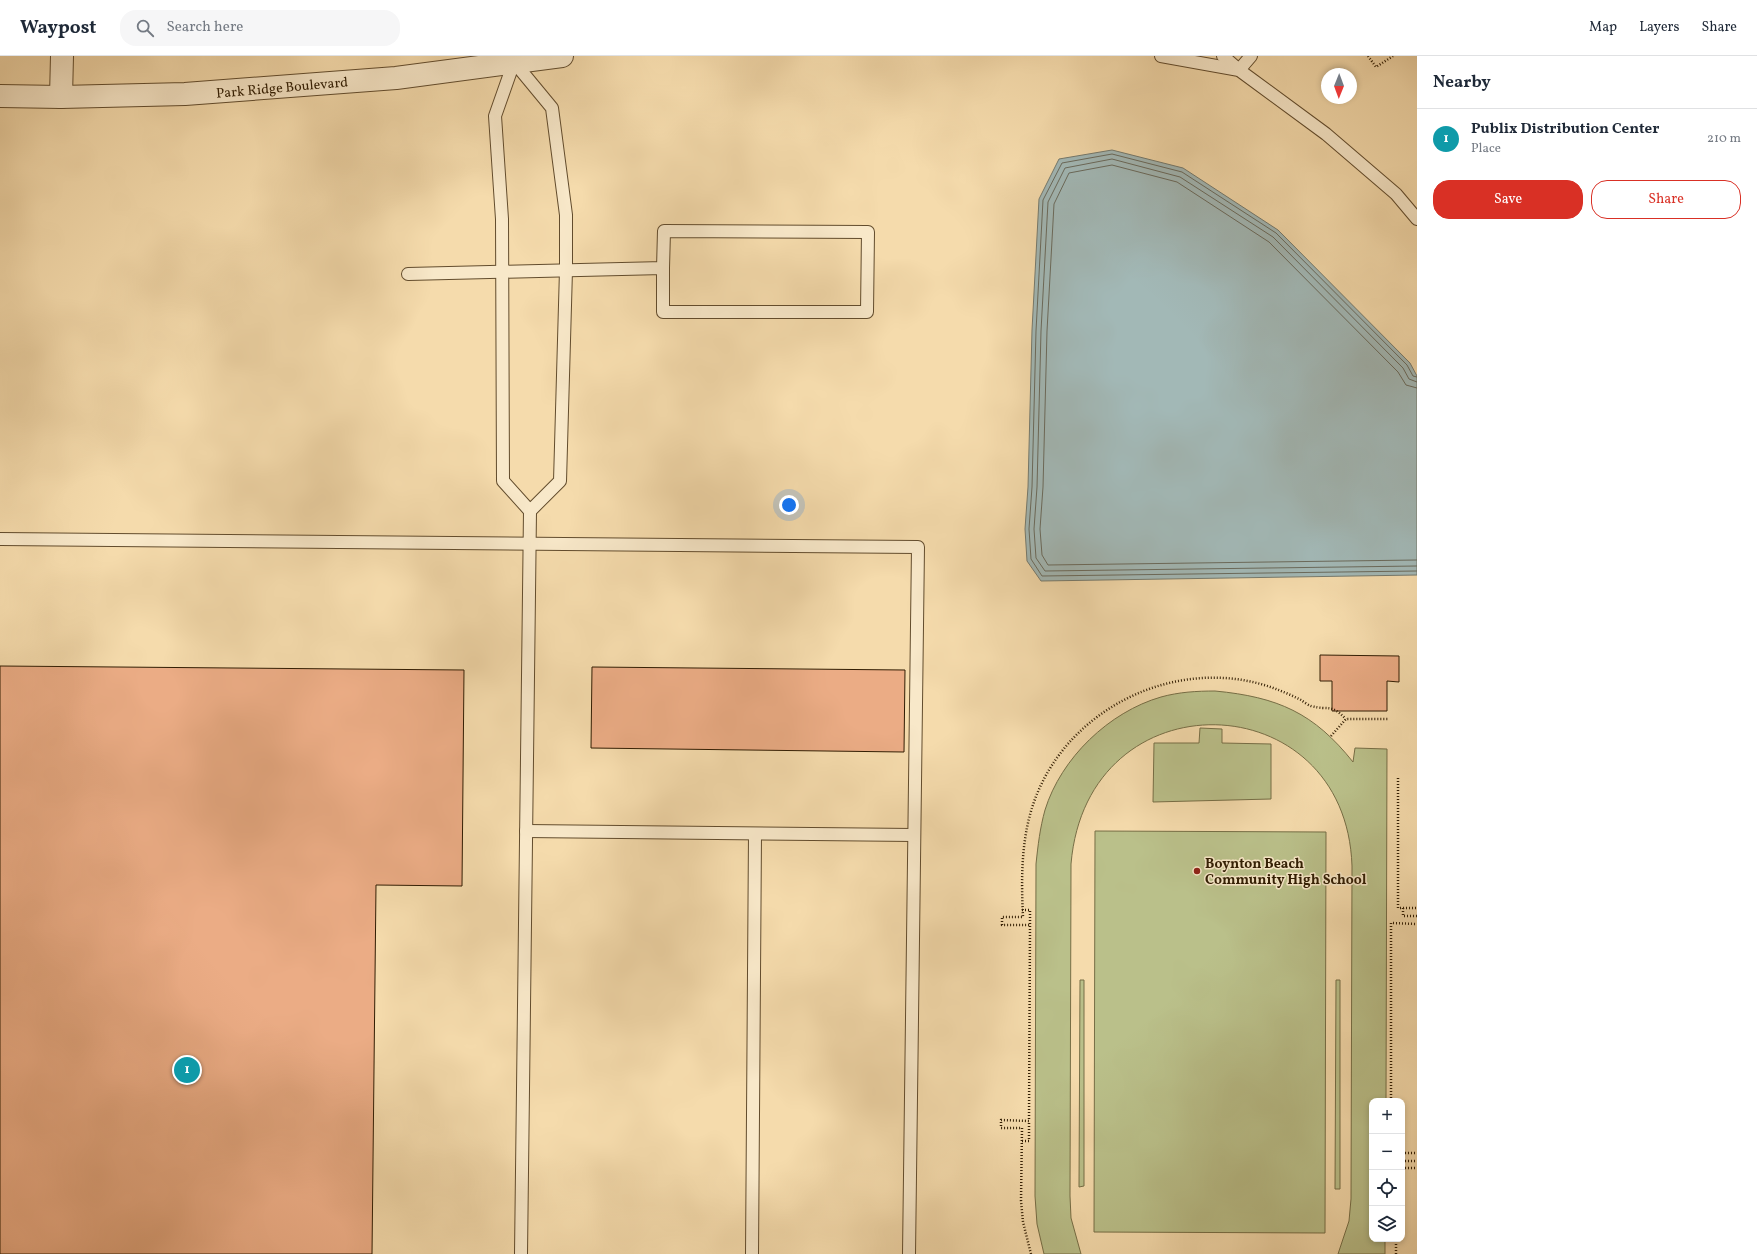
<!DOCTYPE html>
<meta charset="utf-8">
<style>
:root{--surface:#fff;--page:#f6f6f7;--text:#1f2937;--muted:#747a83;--line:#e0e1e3;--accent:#d93025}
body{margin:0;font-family:Vollkorn,serif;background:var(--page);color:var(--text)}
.controls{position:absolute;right:12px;bottom:12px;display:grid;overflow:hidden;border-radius:8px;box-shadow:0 2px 6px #0003}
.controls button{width:36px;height:36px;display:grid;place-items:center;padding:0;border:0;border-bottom:1px solid var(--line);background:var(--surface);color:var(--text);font:20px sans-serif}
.compass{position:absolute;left:1321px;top:12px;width:36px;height:36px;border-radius:50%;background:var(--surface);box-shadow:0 2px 6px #0003;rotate:181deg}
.you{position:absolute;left:789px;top:449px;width:14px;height:14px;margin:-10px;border:3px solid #fff;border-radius:50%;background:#1a73e8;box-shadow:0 0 0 6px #1a73e833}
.badge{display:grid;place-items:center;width:26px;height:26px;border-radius:50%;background:var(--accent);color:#fff;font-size:13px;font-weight:700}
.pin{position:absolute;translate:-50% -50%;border:2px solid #fff;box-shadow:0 1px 4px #0006}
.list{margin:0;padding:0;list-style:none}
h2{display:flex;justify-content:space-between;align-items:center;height:52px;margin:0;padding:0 16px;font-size:17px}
h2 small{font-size:13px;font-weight:400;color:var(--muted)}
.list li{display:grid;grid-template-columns:26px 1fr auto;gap:12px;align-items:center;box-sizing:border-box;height:60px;padding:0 16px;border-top:1px solid var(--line)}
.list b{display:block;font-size:15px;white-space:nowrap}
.list p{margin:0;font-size:13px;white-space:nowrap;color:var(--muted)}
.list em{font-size:13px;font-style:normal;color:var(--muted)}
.actions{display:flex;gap:8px;padding:12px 16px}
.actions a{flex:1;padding:9px 0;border:1px solid var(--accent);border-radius:16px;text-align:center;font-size:14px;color:var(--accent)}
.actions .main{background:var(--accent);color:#fff}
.icon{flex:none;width:22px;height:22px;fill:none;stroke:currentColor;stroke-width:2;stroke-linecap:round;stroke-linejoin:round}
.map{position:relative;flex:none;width:1417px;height:1198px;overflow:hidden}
header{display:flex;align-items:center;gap:24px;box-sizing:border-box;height:56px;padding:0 20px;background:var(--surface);border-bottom:1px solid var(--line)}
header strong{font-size:19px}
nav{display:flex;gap:22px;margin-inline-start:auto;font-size:14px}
.search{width:280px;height:36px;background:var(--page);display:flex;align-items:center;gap:10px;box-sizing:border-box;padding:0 14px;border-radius:16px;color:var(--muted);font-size:15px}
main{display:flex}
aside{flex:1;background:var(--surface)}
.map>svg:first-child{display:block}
</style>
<header>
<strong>Waypost</strong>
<div class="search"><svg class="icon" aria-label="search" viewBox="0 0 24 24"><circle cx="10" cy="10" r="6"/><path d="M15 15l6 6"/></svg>Search here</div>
<nav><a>Map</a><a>Layers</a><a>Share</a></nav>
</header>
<main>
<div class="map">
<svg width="1417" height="1198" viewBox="0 0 1417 1198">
<rect width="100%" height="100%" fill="#f5dbac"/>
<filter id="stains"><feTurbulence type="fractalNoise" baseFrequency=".005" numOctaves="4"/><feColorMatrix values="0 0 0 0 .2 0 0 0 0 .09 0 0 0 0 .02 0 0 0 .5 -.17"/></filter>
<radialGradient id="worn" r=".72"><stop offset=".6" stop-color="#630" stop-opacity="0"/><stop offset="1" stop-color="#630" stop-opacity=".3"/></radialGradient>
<g fill="#bac08a" stroke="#766e46">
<path d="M1215,635C1278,641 1314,657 1353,706L1355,692L1387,693L1386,1045H1372V1183H1385V1198H1338L1349,1165L1351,1143L1352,810C1346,626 1087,618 1071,808L1070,1140L1071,1162L1081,1198H1044L1037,1168L1035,1140L1036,808C1038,789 1040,772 1045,754C1061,702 1109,656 1161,641C1179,636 1197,635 1215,635Z"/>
<path d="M1200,672L1222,673V687L1271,688V743L1153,746L1154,687H1199Z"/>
<path d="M1095,775L1326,776L1325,1177L1094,1176Z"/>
<path d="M1080,924H1084V1130L1079,1131Z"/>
<path d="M1336,924H1340V1133H1335Z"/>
</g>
<path fill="#a2b8b6" stroke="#757a6e" d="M1112,94L1183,112L1278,174L1410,307L1417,320V519L1041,525L1027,505L1025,473L1028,431L1032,274L1039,143L1059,103Z"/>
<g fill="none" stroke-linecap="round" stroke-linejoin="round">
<g stroke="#6a6a5c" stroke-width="1">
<path d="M1417,321L1413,320L1407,309L1276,177L1182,116L1112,98L1062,107L1043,144L1036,275L1032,431L1029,473L1031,503L1042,520L1417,515"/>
<path d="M1417,326L1409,323L1403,312L1273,181L1180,121L1112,103L1065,112L1048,146L1041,275L1037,431L1034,473L1036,502L1045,515L1417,510"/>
<path d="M1417,332L1406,329L1398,316L1269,186L1177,126L1112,109L1069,117L1054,148L1047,275L1043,431L1040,473L1042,499L1048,509L1417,504"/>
</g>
</g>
<g fill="#ebac85" stroke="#311d03">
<path d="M1320,599L1399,600V626L1387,625V655H1332V625H1320Z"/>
<path d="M0,610L464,614L462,830L376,829L372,1198H0Z"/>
<path d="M592,611L905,614L904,696L591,692Z"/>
</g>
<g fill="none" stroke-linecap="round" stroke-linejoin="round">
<defs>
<g id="service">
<path d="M1161,0L1239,14L1326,78L1396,138L1417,163"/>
<path d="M1223,0L1239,14L1251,0"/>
<path d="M514,6L552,52L566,159V214L560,425L530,455L503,425L502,163L495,60Z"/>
<path d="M408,218L663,212V256H867L868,176L664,175L663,212"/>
<path d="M0,483L918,491L909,1198"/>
<path d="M526,775L914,779"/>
<path d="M521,1198L530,455"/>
<path d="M752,1198L755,778"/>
</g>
<path id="minor" d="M61,41L62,0"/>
<path id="tertiary" d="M0,40L61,41L185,38L396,22L562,0"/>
</defs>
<use href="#service" stroke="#624c2d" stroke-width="14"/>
<use href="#minor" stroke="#624c2d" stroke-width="24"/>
<use href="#tertiary" stroke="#624c2d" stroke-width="24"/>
<g stroke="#311d03" stroke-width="2.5" stroke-dasharray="1 2" stroke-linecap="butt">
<path d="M1368,0L1376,11L1393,0"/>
<path d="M1331,680L1346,663H1389"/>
<path d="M1398,722V852H1417"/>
<path d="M1403,852V860H1417"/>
<path d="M1022,854H1030V869"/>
<path d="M1391,1045V867L1417,868"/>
<path d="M1022,1085H1029V1065"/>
<path d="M1402,1097H1417"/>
<path d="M1402,1105H1417"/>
<path d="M1402,1112H1417"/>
<path d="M1031,1198L1023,1166L1021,1145L1022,1072H1001V1064L1029,1065L1030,869H1002V861H1023C1021,820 1021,777 1037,738C1074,647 1184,598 1276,633C1284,636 1293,640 1301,644C1304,646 1308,649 1311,650C1330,655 1330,647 1346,663"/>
<path d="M1396,1198V1183"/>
</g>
<use href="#service" stroke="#f8e8c9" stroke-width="12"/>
<use href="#minor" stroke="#f8e8c9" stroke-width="22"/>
<use href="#tertiary" stroke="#f8e8c9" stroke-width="22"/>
</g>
<circle fill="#8f2418" stroke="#f8e8c9" stroke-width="1.5" cx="1197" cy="815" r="4"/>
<g text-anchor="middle" stroke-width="3" stroke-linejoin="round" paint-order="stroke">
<g font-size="14" fill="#311d03" stroke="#f8e8c9">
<text transform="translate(282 31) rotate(-5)" y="5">Park Ridge Boulevard</text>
</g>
<g font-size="14" font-weight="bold" fill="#311d03" stroke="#f8e8c9" text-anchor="start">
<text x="1205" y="812">Boynton Beach<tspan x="1205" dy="16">Community High School</tspan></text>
</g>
</g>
<rect width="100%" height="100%" filter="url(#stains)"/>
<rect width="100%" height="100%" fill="url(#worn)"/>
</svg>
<div class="controls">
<button>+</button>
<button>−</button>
<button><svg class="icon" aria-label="locate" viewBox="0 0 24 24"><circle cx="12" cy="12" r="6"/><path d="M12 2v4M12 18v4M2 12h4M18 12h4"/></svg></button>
<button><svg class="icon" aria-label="layers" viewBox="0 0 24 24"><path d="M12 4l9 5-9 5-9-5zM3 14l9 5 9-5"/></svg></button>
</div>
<svg class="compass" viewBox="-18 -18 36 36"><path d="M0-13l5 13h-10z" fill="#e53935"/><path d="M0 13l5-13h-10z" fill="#747a83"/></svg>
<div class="you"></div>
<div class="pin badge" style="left:187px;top:1014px;background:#0f9aa8">1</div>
</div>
<aside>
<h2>Nearby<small></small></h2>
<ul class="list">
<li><span class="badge" style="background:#0f9aa8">1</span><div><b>Publix Distribution Center</b><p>Place</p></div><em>210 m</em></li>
</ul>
<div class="actions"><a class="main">Save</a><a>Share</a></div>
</aside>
</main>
